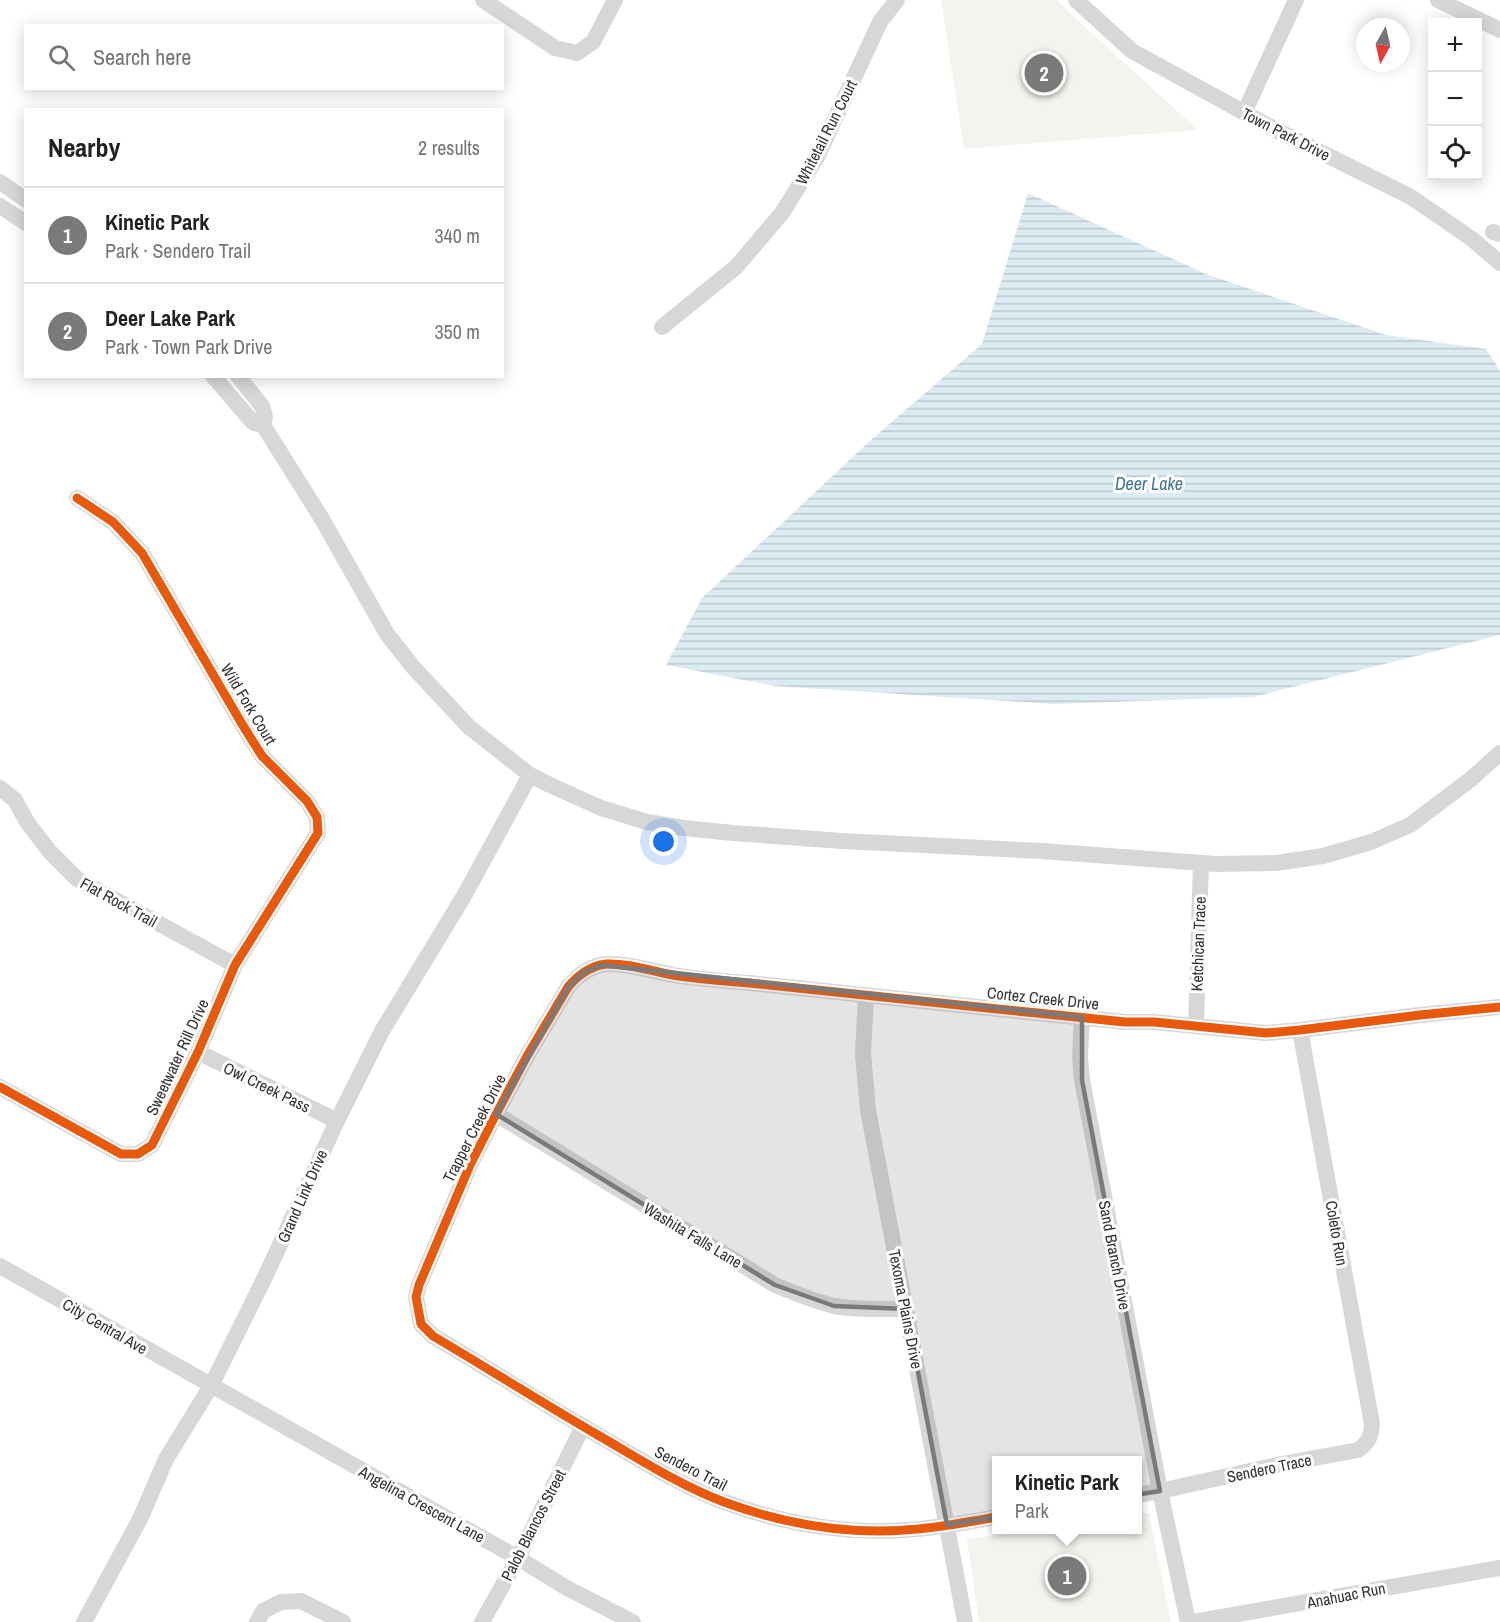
<!DOCTYPE html>
<meta charset="utf-8">
<style>
:root{--surface:#fff;--page:#f6f6f6;--text:#202124;--muted:#757577;--line:#e0e0e0;--accent:#7a7a7a}
body{margin:0;font-family:"Archivo Narrow",sans-serif;background:var(--page);color:var(--text)}
.controls{position:absolute;right:18px;top:18px;display:grid;overflow:hidden;border-radius:0px;box-shadow:0 3px 15px #0003}
.controls button{width:54px;height:54px;display:grid;place-items:center;padding:0;border:0;border-bottom:2px solid var(--line);background:var(--surface);color:var(--text);font:30px sans-serif}
.compass{position:absolute;left:1356px;top:18px;width:54px;height:54px;border-radius:50%;background:var(--surface);box-shadow:0 3px 15px #0003;rotate:188deg}
.you{position:absolute;left:664px;top:842px;width:21px;height:21px;margin:-15px;border:4px solid #fff;border-radius:50%;background:#1a73e8;box-shadow:0 0 0 9px #1a73e833}
.badge{display:grid;place-items:center;width:39px;height:39px;border-radius:50%;background:var(--accent);color:#fff;font-size:20px;font-weight:700}
.pin{position:absolute;translate:-50% -50%;border:3px solid #fff;box-shadow:0 2px 6px #0006}
.popup{position:absolute;left:992px;top:1456px;width:150px;height:78px;box-sizing:border-box;display:grid;place-content:center;border-radius:0px;background:var(--surface);filter:drop-shadow(0 2px 4px #0005);font-size:20px;white-space:nowrap;color:var(--muted)}
.popup b{font-size:22px;color:var(--text)}
.popup::after{content:'';position:absolute;left:50%;top:100%;margin-left:-12px;border:12px solid transparent;border-top-color:var(--surface)}
.list{margin:0;padding:0;list-style:none}
h2{display:flex;justify-content:space-between;align-items:center;height:78px;margin:0;padding:0 24px;font-size:26px}
h2 small{font-size:20px;font-weight:400;color:var(--muted)}
.list li{display:grid;grid-template-columns:39px 1fr auto;gap:18px;align-items:center;box-sizing:border-box;height:96px;padding:0 24px;border-top:2px solid var(--line)}
.list b{display:block;font-size:22px;white-space:nowrap}
.list p{margin:0;font-size:20px;white-space:nowrap;color:var(--muted)}
.list em{font-size:20px;font-style:normal;color:var(--muted)}
.icon{flex:none;width:33px;height:33px;fill:none;stroke:currentColor;stroke-width:2;stroke-linecap:round;stroke-linejoin:round}
.map{position:relative;flex:none;width:1500px;height:1622px;overflow:hidden}
.search{position:absolute;background:var(--surface);box-shadow:0 3px 15px #0003;left:24px;top:24px;width:480px;height:66px;display:flex;align-items:center;gap:15px;box-sizing:border-box;padding:0 21px;border-radius:0px;color:var(--muted);font-size:22px}
.panel{position:absolute;background:var(--surface);box-shadow:0 3px 15px #0003;left:24px;top:108px;width:480px;height:270px;border-radius:0px}
.map>svg:first-child{display:block}
</style>
<div class="map">
<svg width="1500" height="1622" viewBox="0 0 1500 1622">
<defs>
<pattern id="water-rules" width="6" height="5" patternUnits="userSpaceOnUse" patternTransform="scale(1.5)"><rect width="6" height="5" fill="#ddebf3"/><path d="M0 2.5h6" fill="none" stroke="#becad1"/></pattern>
</defs>
<rect width="100%" height="100%" fill="#fff"/>
<g fill="#f1f5ed">
<path d="M941,0H1057L1073,16L1198,130L964,149Z"/>
<path d="M1149,1513L1171,1622H979L967,1539L1031,1530H1138V1514Z"/>
</g>
<path fill="url(#water-rules)" d="M1028,193L1206,274L1386,335L1486,349L1500,371V635L1253,697L1054,704L775,686L666,665L702,598L872,439L982,344Z"/>
<g fill="none" stroke-linecap="round" stroke-linejoin="round">
<g stroke="#d7d7d7" stroke-width="16">
<path d="M483,0L555,48L577,53L593,42L615,0"/>
<path d="M1076,0L1132,51L1276,130L1411,197L1472,239L1500,263"/>
<path d="M1438,0L1500,30"/>
<path d="M1244,113L1296,0"/>
<path d="M0,182L26,200"/>
<path d="M0,206L26,223"/>
<path d="M1493,232L1500,234"/>
<path d="M662,327L736,267L782,213L817,157L880,22L897,0"/>
<path d="M213,376L249,418L254,423L263,425"/>
<path d="M238,376L262,406L265,416L263,425"/>
<path d="M263,425L322,519L387,634L413,667L469,727L530,775L550,785L601,808L647,822L684,828L733,833L842,841L1042,851L1216,864L1276,863L1323,856L1371,842L1410,825L1471,779L1500,753"/>
<path d="M0,788L15,800L27,822L50,852L77,879L235,965"/>
<path d="M866,995L863,1054L868,1110L965,1622"/>
<path d="M1082,1017L1080,1057L1082,1080L1160,1491L1188,1622"/>
<path d="M1196,1026L1201,863"/>
<path d="M198,1052L337,1121"/>
<path d="M0,1087L121,1154H138L152,1145L198,1052L235,965L318,833L317,817L307,801L262,756L242,724L142,553L113,522L77,498"/>
<path d="M496,1114L775,1285C794,1293 814,1301 834,1306C857,1310 882,1309 906,1309"/>
<path d="M0,1266L518,1558L565,1587L633,1622"/>
<path d="M1138,1495L1160,1491L1282,1464L1358,1450C1369,1442 1371,1437 1372,1424L1300,1030"/>
<path d="M996,1517C958,1524 919,1531 879,1531C827,1531 773,1520 724,1502C679,1485 638,1458 596,1434C541,1402 487,1368 433,1336L421,1324L416,1297L419,1285L470,1165L496,1114L527,1056L568,987C578,975 590,966 606,964C628,963 651,971 673,975C698,979 724,981 750,983C875,997 1000,1009 1125,1022H1154L1266,1033L1300,1030L1420,1015L1500,1007"/>
<path d="M84,1622L140,1519L166,1459L211,1386L265,1277L337,1121L382,1031L464,896L530,775"/>
<path d="M257,1622L263,1611L281,1602L301,1601L343,1622"/>
<path d="M482,1622L518,1558L583,1426"/>
<path d="M1193,1622L1500,1568"/>
</g>
<defs>
<g id="cycleway">
<path d="M0,1087L121,1154H138L152,1145L198,1052L235,965L318,833L317,817L307,801L262,756L242,724L142,553L113,522L77,498"/>
<path d="M996,1517C958,1524 919,1531 879,1531C827,1531 773,1520 724,1502C679,1485 638,1458 596,1434C541,1402 487,1368 433,1336L421,1324L416,1297L419,1285L470,1165L496,1114L527,1056L568,987C578,975 590,966 606,964C628,963 651,971 673,975C698,979 724,981 750,983C875,997 1000,1009 1125,1022H1154L1266,1033L1300,1030L1420,1015L1500,1007"/>
</g>
</defs>
<use href="#cycleway" stroke="#fff" stroke-width="13"/>
<use href="#cycleway" stroke="#e8590c" stroke-width="9"/>
</g>
<path fill="#7a7a7a" fill-opacity="0.2" stroke="#7a7a7a" stroke-width="4.5" stroke-linejoin="round" d="M601,965L1082,1017V1080L1160,1491L947,1525L906,1309L834,1306L775,1285L496,1114L568,987L584,972Z"/>
<g text-anchor="middle" stroke-width="6" stroke-linejoin="round" paint-order="stroke">
<g font-size="16" fill="#333" stroke="#fff">
<text transform="translate(826 132) rotate(-63)" y="6">Whitetail Run Court</text>
<text transform="translate(1286 134) rotate(27)" y="6">Town Park Drive</text>
<text transform="translate(249 704) rotate(59)" y="6">Wild Fork Court</text>
<text transform="translate(119 902) rotate(29)" y="6">Flat Rock Trail</text>
<text transform="translate(1198 944) rotate(-88)" y="6">Ketchican Trace</text>
<text transform="translate(1043 998) rotate(6)" y="6">Cortez Creek Drive</text>
<text transform="translate(177 1057) rotate(-65)" y="6">Sweetwater Rill Drive</text>
<text transform="translate(267 1087) rotate(26)" y="6">Owl Creek Pass</text>
<text transform="translate(474 1128) rotate(-63)" y="6">Trapper Creek Drive</text>
<text transform="translate(302 1196) rotate(-66)" y="6">Grand Link Drive</text>
<text transform="translate(1337 1233) rotate(80)" y="6">Coleto Run</text>
<text transform="translate(693 1235) rotate(31)" y="6">Washita Falls Lane</text>
<text transform="translate(1115 1255) rotate(79)" y="6">Sand Branch Drive</text>
<text transform="translate(906 1309) rotate(79)" y="6">Texoma Plains Drive</text>
<text transform="translate(105 1326) rotate(30)" y="6">City Central Ave</text>
<text transform="translate(691 1468) rotate(27)" y="6">Sendero Trail</text>
<text transform="translate(1269 1468) rotate(-12)" y="6">Sendero Trace</text>
<text transform="translate(422 1504) rotate(29)" y="6">Angelina Crescent Lane</text>
<text transform="translate(533 1525) rotate(-63)" y="6">Palob Blancos Street</text>
<text transform="translate(1346 1595) rotate(-11)" y="6">Anahuac Run</text>
</g>
<g font-size="18" font-style="italic" fill="#3f7597" stroke="#fff">
<text x="1149" y="490">Deer Lake</text>
</g>
</g>
</svg>
<div class="controls">
<button>+</button>
<button>−</button>
<button><svg class="icon" aria-label="locate" viewBox="0 0 24 24"><circle cx="12" cy="12" r="6"/><path d="M12 2v4M12 18v4M2 12h4M18 12h4"/></svg></button>
</div>
<svg class="compass" viewBox="-18 -18 36 36"><path d="M0-13l5 13h-10z" fill="#e53935"/><path d="M0 13l5-13h-10z" fill="#757577"/></svg>
<div class="you"></div>
<div class="pin badge" style="left:1067px;top:1576px">1</div>
<div class="popup"><b>Kinetic Park</b>Park</div>
<div class="pin badge" style="left:1044px;top:73px">2</div>
<div class="search"><svg class="icon" aria-label="search" viewBox="0 0 24 24"><circle cx="10" cy="10" r="6"/><path d="M15 15l6 6"/></svg>Search here</div>
<section class="panel">
<h2>Nearby<small>2 results</small></h2>
<ul class="list">
<li><span class="badge">1</span><div><b>Kinetic Park</b><p>Park · Sendero Trail</p></div><em>340 m</em></li>
<li><span class="badge">2</span><div><b>Deer Lake Park</b><p>Park · Town Park Drive</p></div><em>350 m</em></li>
</ul>
</section>
</div>
